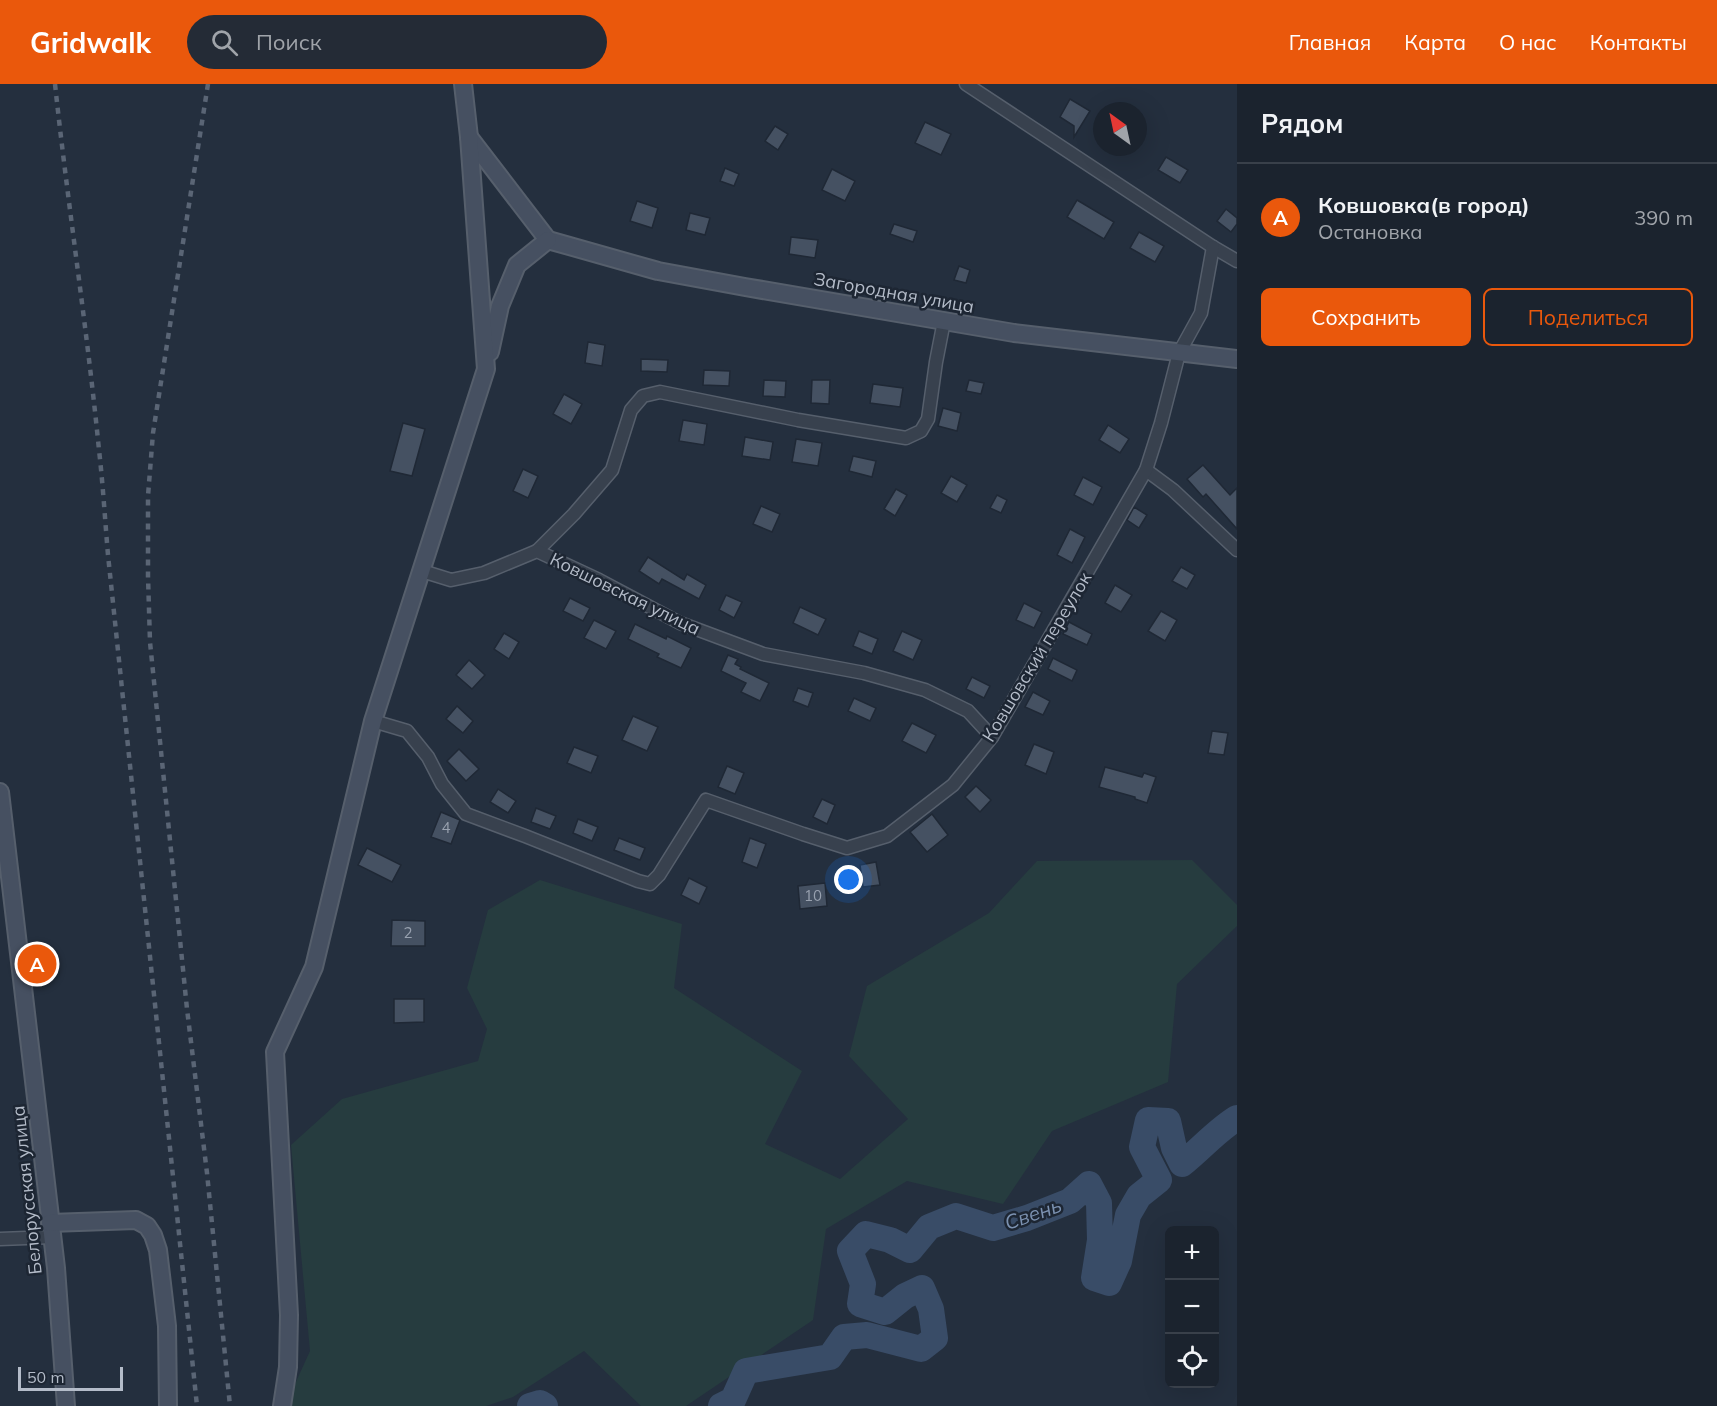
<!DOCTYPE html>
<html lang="ru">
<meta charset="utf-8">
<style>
:root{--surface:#1b232e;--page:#242b36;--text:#f1f3f6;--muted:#a0a4aa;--line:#39404a;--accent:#ea580c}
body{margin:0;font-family:Mulish,sans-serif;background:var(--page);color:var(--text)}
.controls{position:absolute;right:18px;bottom:18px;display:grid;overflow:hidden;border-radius:9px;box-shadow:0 6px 24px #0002}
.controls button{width:54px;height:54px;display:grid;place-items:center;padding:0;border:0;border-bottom:2px solid var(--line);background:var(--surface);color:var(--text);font:30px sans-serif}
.compass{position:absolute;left:1093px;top:18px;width:54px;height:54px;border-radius:50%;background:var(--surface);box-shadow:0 6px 24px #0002;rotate:327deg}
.scale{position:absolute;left:18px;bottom:15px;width:105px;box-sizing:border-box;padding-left:6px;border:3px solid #b4bcc9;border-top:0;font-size:16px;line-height:21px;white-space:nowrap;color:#b4bcc9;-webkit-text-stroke:4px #1d2633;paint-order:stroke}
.you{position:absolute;left:849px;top:796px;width:21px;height:21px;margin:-15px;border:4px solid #fff;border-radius:50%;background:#1a73e8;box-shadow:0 0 0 9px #1a73e833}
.badge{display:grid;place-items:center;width:39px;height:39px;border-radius:50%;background:var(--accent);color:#fff;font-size:20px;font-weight:700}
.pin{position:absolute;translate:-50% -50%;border:3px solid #fff;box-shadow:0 2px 6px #0006}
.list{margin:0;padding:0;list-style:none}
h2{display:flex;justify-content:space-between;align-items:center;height:78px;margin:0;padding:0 24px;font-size:26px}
h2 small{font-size:20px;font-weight:400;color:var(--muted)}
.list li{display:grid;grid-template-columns:39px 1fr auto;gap:18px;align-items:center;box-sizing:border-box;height:108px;padding:0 24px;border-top:2px solid var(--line)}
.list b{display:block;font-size:22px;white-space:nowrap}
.list p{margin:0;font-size:20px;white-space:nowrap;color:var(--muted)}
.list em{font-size:20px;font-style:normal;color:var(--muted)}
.actions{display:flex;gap:12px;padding:18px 24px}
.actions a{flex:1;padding:14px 0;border:2px solid var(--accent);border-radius:9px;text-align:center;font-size:21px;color:var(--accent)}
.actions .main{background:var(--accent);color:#fff}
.icon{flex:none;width:33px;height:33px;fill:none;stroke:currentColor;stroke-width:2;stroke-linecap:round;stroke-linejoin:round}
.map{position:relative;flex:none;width:1237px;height:1322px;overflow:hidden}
header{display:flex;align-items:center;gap:36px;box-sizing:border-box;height:84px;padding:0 30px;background:var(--accent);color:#fff}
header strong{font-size:28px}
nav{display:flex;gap:33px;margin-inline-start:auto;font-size:21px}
.search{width:420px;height:54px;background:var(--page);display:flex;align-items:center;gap:15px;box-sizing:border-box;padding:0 21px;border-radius:33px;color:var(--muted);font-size:22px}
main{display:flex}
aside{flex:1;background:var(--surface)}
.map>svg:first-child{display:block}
</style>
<header>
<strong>Gridwalk</strong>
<div class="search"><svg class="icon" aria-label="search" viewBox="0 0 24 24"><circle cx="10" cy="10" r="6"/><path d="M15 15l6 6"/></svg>Поиск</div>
<nav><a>Главная</a><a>Карта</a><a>О нас</a><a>Контакты</a></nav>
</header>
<main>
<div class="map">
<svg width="1237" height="1322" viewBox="0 0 1237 1322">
<rect width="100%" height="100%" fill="#242f3e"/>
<path fill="#263c3f" d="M1192,776L1237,821V842L1177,900L1168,998L1052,1047L1003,1120L907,1097L826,1145L813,1236L686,1322H641L584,1267L513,1313L486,1322H285L310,1267L291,1061L342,1015L478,977L487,945L467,904L488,826L540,796L682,840L674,904L802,987L765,1060L840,1095L908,1035L849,972L867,902L989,829L1037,777Z"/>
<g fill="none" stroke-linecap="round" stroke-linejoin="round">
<g stroke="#394c67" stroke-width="26">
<path d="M530,1322L540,1319L545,1322"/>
<path d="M721,1322L733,1316L746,1287L830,1273L844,1253L867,1251L921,1265L935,1254L931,1225L922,1204L905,1212L885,1228L860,1220L863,1200L850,1167L866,1150L890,1156L910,1166L929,1143L956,1132L993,1144L1027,1134L1070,1117L1089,1100L1099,1119L1100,1156L1094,1194L1109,1199L1119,1177L1128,1131L1139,1112L1159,1096L1142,1063L1148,1036L1168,1037L1174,1064L1182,1080C1201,1065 1217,1046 1237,1034"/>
</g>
</g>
<g fill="#455162" stroke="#1f2835" stroke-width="1.5">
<path d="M1070,15L1090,27L1074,53V42L1060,33Z"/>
<path d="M925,38L951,50L941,71L915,59Z"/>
<path d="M775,42L788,50L778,66L765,57Z"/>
<path d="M1166,73L1188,86L1180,99L1158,86Z"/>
<path d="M725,84L739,90L734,102L720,97Z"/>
<path d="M832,85L855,97L845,117L822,106Z"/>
<path d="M1077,116L1114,138L1104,155L1067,133Z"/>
<path d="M637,117L658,124L652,144L630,137Z"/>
<path d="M1226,125L1237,134V140L1231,148L1217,137Z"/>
<path d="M690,129L710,134L705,151L686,146Z"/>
<path d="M894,140L917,147L913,158L890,150Z"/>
<path d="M1139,148L1164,162L1155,178L1130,164Z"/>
<path d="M791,153L818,156L815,174L789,170Z"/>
<path d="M959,182L970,186L966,199L954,196Z"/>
<path d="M588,258L605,261L602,282L585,279Z"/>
<path d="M641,275L668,276L667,288L641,287Z"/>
<path d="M704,286L730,287L729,302L703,301Z"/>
<path d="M764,296L786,297L785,313L763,312Z"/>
<path d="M812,296H830L829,320L811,319Z"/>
<path d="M969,296L984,299L981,310L966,307Z"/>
<path d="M873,300L903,304L900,323L870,319Z"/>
<path d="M564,310L582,320L571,340L553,330Z"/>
<path d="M943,324L961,329L957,347L938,342Z"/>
<path d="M683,336L707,340L704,361L679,357Z"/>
<path d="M403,339L425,345L412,392L390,387Z"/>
<path d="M1108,341L1129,355L1120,369L1099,356Z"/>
<path d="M745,353L773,358L770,376L742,372Z"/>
<path d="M796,355L822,359L818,382L792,378Z"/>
<path d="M853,372L876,377L872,393L849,387Z"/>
<path d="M1203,381L1230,411L1237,404V445L1206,410L1203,413L1187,395Z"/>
<path d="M523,385L538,392L528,414L513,407Z"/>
<path d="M951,392L967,401L957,418L941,409Z"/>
<path d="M1083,393L1102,403L1093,421L1074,411Z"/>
<path d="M896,405L907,411L895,432L884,425Z"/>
<path d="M997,411L1007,416L1001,429L990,424Z"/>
<path d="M761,422L780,430L772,448L753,440Z"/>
<path d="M1134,423L1147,431L1139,444L1127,436Z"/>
<path d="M1070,445L1085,453L1072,479L1057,471Z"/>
<path d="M648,473L684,496L687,490L706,501L699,515L662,495L659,500L639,487Z"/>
<path d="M1181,483L1195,491L1187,505L1172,497Z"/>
<path d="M1115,501L1132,511L1121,528L1105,519Z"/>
<path d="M726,511L742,518L734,534L719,526Z"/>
<path d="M570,514L590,524L583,537L563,527Z"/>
<path d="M1024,519L1042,528L1034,544L1016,536Z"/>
<path d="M800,523L826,535L818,551L793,539Z"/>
<path d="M1161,527L1177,536L1165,557L1148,547Z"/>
<path d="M594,536L616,547L606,565L584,554Z"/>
<path d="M1069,538L1092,550L1087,561L1063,550Z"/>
<path d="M635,540L666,555L667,552L691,564L681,584L657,573L659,570L628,555Z"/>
<path d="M859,547L878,555L872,570L853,562Z"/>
<path d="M902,547L922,556L913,576L893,567Z"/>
<path d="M504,549L519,558L509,575L494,565Z"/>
<path d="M728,571L738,575L735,580L741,583L740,585L769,599L760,617L741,608L746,599L721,587Z"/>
<path d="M1053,574L1077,586L1072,597L1048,585Z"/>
<path d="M469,576L485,591L472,605L456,591Z"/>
<path d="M972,593L990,602L984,614L966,605Z"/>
<path d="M798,604L813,609L808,623L793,617Z"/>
<path d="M1033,608L1050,617L1043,631L1025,623Z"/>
<path d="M854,614L876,624L870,637L848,627Z"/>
<path d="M457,622L473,637L463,649L446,635Z"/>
<path d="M633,632L658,643L647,667L622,656Z"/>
<path d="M912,639L936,651L926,669L902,657Z"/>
<path d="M1212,647L1228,649L1224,671L1208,669Z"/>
<path d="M1034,660L1054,668L1046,690L1025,681Z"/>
<path d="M574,663L598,672L591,689L567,679Z"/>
<path d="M459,665L479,685L466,697L447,677Z"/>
<path d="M727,682L744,689L735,710L718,703Z"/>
<path d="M1105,683L1142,693L1144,689L1156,693L1147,719L1135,715V713L1099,703Z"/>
<path d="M976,702L991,716L980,728L965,713Z"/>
<path d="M498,705L516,717L508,729L490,718Z"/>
<path d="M822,715L835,721L827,740L813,733Z"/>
<path d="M536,724L556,732L550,745L531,738Z"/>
<path d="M441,728L460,736L451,760L431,753Z"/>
<path d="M932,730L948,751L927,768L910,748Z"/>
<path d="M578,735L598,743L592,757L573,749Z"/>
<path d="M619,754L645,764L640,776L614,766Z"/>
<path d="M750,754L766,760L757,784L742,778Z"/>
<path d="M367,764L401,781L392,798L358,781Z"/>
<path d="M876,778L880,801L863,803L860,781Z"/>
<path d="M689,794L707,803L699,820L681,811Z"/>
<path d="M825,799L827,822L800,825L798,802Z"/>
<path d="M392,836L425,837V862H391Z"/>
<path d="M394,915H424V938L394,939Z"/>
</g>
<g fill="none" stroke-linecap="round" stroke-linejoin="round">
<defs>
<g id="street">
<path d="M966,0L1213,163L1237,177"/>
<path d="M1146,386L1173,406L1237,466"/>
<path d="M537,467L574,430L612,386L631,326L643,312L660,308L798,336L906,354L921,347L928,335L936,278L944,237"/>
<path d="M422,487L451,496L484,489L537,467L599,496L680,539L763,570L864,589L925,606L968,627L992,653"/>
<path d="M373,637L407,647L428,673L442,700L466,730L525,752L638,797L650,800L659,791L706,716L803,750L847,764L887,752L953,701L992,653L1146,386L1161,339L1179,269L1201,229L1213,163"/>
<path d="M0,1155L52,1153"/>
</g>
<g id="secondary">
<path d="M469,53L548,156"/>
<path d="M548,156L658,187L745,203L1014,249L1237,275"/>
<path d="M490,268L500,222L517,181L548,156"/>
<path d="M0,708L56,1184L66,1322"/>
<path d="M50,1139L136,1136L147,1142L153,1151L158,1166L167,1242L168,1322"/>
<path d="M282,1322L288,1283L289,1231L275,968L314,883L373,637L486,285L469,53L463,0"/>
</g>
</defs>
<use href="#street" stroke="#565f6c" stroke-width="15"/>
<use href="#secondary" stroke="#565f6c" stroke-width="20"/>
<use href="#street" stroke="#38414e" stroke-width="12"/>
<use href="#secondary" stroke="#465061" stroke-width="16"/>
<g stroke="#5a6575" stroke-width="4.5" stroke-dasharray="6 6" stroke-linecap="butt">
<path d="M55,0C68,122 87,244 99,366C103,401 105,436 108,471L197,1322"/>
<path d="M208,0L153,349L148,412V492L150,558L187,925L207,1089L230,1322"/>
</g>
</g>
<g text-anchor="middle" stroke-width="5" stroke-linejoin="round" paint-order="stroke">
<g font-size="15" fill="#98a1af">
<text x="446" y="749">4</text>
<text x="813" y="817">10</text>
<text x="408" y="854">2</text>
</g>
<g font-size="18" fill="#b4bcc9" stroke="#1d2633">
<text transform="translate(894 209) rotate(10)" y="6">Загородная улица</text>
<text transform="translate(625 510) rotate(26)" y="6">Ковшовская улица</text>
<text transform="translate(1037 573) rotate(-59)" y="6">Ковшовский переулок</text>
<text transform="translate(27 1106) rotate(-96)" y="6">Белорусская улица</text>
</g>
<g font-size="20" font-style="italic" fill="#7c92b1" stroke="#1d2633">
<text transform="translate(1033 1130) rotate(-19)" y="7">Свень</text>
</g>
</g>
</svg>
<div class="controls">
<button>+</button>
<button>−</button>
<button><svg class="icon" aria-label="locate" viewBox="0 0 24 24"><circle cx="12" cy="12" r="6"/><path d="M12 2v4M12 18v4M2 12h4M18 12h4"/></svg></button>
</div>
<svg class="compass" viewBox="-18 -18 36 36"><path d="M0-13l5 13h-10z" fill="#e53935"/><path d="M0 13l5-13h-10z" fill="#a0a4aa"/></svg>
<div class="scale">50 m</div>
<div class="you"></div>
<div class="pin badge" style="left:37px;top:880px">A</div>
</div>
<aside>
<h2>Рядом<small></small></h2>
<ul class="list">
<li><span class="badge">A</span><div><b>Ковшовка(в город)</b><p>Остановка</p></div><em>390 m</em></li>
</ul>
<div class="actions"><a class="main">Сохранить</a><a>Поделиться</a></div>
</aside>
</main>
